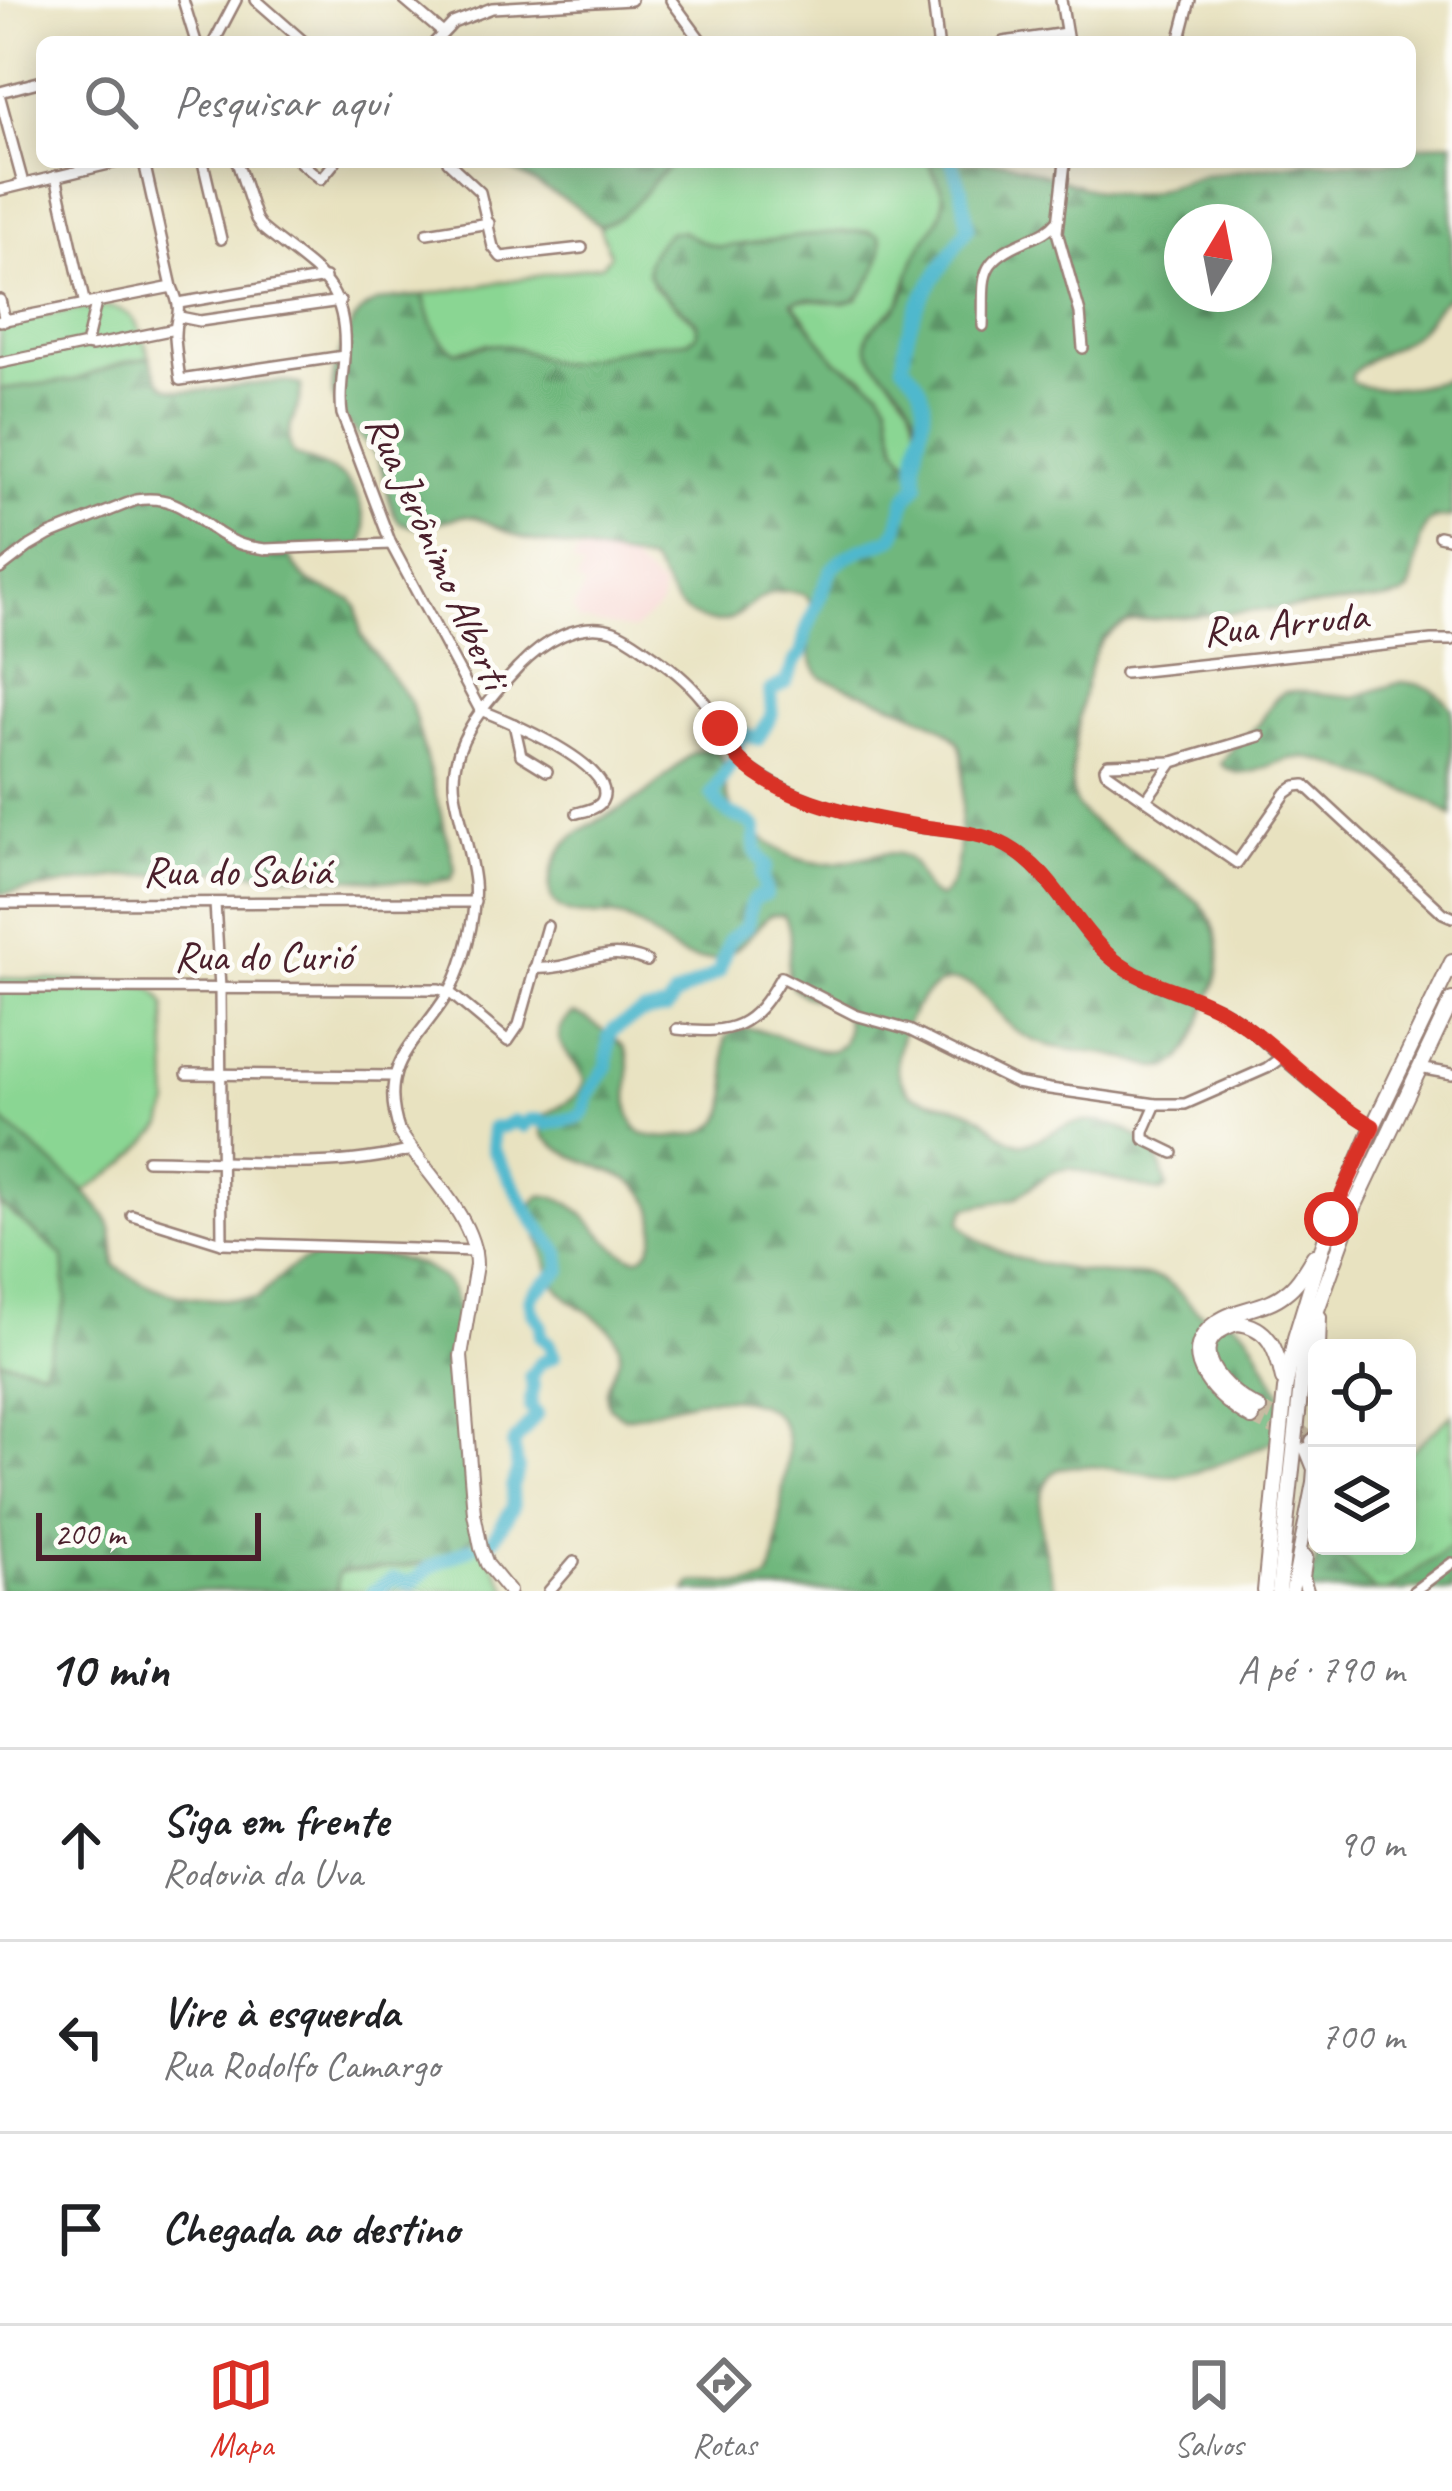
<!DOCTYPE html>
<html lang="pt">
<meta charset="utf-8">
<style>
:root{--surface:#fff;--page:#f2f2f2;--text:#202124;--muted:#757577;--line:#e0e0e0;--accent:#d93025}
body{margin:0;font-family:Caveat,sans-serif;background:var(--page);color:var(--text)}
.controls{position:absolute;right:36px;bottom:36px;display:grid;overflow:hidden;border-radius:18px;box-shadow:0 6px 30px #0003}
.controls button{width:108px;height:108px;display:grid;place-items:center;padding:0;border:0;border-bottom:3px solid var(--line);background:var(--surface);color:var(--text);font:60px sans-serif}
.compass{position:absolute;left:1164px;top:204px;width:108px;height:108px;border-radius:50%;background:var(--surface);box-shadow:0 6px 30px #0003;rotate:10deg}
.scale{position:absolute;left:36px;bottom:30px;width:225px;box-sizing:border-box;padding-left:12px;border:6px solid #4a1f2b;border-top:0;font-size:33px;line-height:42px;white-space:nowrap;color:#4a1f2b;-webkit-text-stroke:9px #fdfcf7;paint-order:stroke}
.stop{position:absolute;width:36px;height:36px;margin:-27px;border:9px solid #d93025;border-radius:50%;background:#fff}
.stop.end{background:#d93025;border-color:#fff;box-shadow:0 3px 12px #0008}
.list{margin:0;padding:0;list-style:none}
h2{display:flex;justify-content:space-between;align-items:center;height:156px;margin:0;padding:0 48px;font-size:51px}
h2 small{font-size:39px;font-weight:400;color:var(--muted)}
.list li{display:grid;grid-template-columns:78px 1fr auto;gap:36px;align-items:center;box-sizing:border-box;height:192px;padding:0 48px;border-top:3px solid var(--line)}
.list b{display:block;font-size:45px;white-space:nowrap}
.list p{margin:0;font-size:39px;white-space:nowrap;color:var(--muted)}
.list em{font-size:39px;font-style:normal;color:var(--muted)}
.icon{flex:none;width:66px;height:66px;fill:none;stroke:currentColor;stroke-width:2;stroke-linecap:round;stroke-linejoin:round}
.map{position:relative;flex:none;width:1452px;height:1591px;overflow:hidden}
.search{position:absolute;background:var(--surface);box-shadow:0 6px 30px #0003;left:36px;right:36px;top:36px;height:132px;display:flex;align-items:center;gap:30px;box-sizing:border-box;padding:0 42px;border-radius:18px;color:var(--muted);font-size:45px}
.sheet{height:732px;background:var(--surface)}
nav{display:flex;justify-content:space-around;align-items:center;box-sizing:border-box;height:168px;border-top:3px solid var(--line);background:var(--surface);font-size:33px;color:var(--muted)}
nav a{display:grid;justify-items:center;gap:6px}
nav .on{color:var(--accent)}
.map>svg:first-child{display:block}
</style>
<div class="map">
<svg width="1452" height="1591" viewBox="0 0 1452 1591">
<defs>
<pattern id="forest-firs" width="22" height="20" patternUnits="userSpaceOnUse" patternTransform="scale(3)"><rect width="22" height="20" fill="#6fb77d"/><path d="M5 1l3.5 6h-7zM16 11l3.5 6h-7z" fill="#5d9467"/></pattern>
<pattern id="park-tufts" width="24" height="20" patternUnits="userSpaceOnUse" patternTransform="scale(3)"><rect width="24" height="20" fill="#8ad693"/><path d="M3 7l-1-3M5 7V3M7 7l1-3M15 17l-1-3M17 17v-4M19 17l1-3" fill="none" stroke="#79b77f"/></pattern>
</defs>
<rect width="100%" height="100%" fill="#fdfcf7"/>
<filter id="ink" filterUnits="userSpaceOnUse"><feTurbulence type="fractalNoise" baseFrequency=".00833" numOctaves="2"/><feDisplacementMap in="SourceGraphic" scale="24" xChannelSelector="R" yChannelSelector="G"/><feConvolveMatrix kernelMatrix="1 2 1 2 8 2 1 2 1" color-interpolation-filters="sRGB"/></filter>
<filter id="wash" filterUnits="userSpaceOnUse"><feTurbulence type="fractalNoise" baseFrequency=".004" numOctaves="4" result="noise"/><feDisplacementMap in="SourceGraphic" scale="48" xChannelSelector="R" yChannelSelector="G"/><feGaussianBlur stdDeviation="2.7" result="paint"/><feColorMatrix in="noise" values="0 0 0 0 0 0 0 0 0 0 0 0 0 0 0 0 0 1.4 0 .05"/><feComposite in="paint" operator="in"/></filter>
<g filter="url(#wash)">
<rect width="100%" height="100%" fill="#e8e2c0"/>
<path fill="#f7d0cd" d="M604,551L630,560L662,588L661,606L634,630L577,620V614L572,610L585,586L576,581L583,568L572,564L577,553Z"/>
<g fill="#8ad693" stroke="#6a7a5f" stroke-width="3">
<path d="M677,162H928L943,192L942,215L915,258L900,303L876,325L879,364L910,402L921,446L919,457L914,461L906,459L897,447L892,430L865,377L835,360L792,301C815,296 835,308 858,298L882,241L879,236L870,231L841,232L721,247L703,244L683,231L652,285L697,324V334L688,341L643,345L563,364L551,363L487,344L455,351C434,339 430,318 423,295L602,265L610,255L599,226C639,214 644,180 677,162Z"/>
<path d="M110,307C139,312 140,332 150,357L118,364L76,380L0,389V324L73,310Z"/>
<path d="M0,978L133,983C150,987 157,989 165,1005L169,1104L163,1126L128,1162L84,1192L0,1118Z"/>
<path d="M0,1204L63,1256L67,1302L43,1370L0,1360Z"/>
<path d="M476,1533L509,1591H337V1573C372,1568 412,1570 445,1557C457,1552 466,1541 476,1533Z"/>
</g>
<g fill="url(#forest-firs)" stroke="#5c6b54" stroke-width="3" fill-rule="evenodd">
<path d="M1452,142V294C1437,303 1431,318 1418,331C1399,350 1369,353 1352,375V382C1374,395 1428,386 1452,377V517C1448,518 1435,518 1431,521C1417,529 1417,573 1409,590L1403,596L1385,600L1133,621C1117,626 1105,634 1097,649C1085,668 1067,774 1073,796C1075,805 1081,812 1088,819L1200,903C1222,931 1225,965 1210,997C1202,1017 1194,1049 1177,1062C1172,1067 1168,1068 1161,1068C1146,1068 1131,1059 1116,1056C1084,1049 1048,1052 1019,1033C996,1019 987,985 957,981C922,976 892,1041 898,1071C900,1080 905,1087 911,1094C931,1103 953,1103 973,1112C989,1120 1002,1140 1019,1143C1037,1145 1054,1128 1071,1124C1117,1114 1160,1141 1167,1188L1160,1192L1070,1168L1053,1171L1016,1198L966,1208L960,1221C981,1257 1056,1268 1095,1273C1116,1276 1139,1272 1160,1279C1179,1286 1186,1304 1202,1314C1211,1319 1220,1317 1229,1320C1250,1327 1258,1352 1268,1370C1277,1388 1293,1408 1291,1429C1276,1444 1203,1472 1180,1476C1152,1480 1071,1453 1052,1474C1027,1501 1047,1560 1055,1591H686L692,1583C718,1579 746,1591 768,1579C781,1552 779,1517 783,1487C786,1468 792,1441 782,1423C765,1394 715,1396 687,1402C666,1406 646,1415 624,1417L609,1407C599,1377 624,1369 619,1346C612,1319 575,1309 559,1290C551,1281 533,1224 533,1212C533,1201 536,1194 548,1196C590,1203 601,1250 637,1258C651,1253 654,1243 655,1227C657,1164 574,1173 542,1134L540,1119C556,1105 579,1103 584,1080C574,1052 541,1043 572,1014C586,1016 593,1024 604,1031C612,1037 620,1040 625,1049C637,1072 615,1121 645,1134C659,1140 676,1137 691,1135C754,1127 714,1053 727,1037C754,1005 832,1079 845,1038C857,997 807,1006 792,986C781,971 798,939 784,915H770C752,930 739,955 713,959C669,964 658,930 623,918C602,911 568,922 554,902C545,890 551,871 557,858C573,823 617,816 645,794C663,781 677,765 694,752C734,739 720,778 728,799C732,811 742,820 751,828C782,856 809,870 852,860C867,857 883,851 898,854C923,859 916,892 940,898C958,883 959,853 960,829C961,807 967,766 960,746C951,719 849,690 821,677C796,648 822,613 807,597C804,593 795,592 790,591C757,589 750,614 724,621C712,624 698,619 688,613C668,602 665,577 649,562L524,539L475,517L462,516L417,528L399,522C386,504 388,480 378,460C367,438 341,424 334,400C327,377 348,318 368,306C383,297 406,298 423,295C430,318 434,339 455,351C472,350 488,342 505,345C526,348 542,362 563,364L643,345L688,341L697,334V323C668,292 619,278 669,232C688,227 699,246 721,247C754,244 855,224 879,235C884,249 881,259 874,273C848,327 830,289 792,302L835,360L880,388L888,402L897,447L906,459L914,461L919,457C922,437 916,410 905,394C895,379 866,361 867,341C868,325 888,318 897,306C907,294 908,277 913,263C931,217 963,216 928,162H1006L1093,190L1125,195L1150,192L1204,175L1303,162H1410V147ZM1182,222H1254V294H1182Z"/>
<path d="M498,162H677C644,181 641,213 599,226L576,206Z"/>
<path d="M150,357C153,365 156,376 162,383C182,406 270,372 301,385C303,409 279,433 294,454C325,470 351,469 361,507C365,521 368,531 362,545L293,548L288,553C306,590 320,586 352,600L357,607L361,635L411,703L453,859L455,870L451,879L427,883L223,871L120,877L0,894V389L76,380L118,364Z"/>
<path d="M1401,682C1426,684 1437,689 1452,709V816C1422,794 1391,785 1356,773C1338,766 1320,758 1301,758C1271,757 1247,788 1221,764L1231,750L1260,723L1274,700L1284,692L1296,691L1355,697Z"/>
<path d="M0,1118C25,1143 102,1197 111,1228C114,1239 114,1254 115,1266C166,1301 198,1300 257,1299C272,1285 288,1266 308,1259C342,1246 437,1254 453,1293C463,1318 449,1350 451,1377C452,1392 458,1407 460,1422C465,1459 470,1496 476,1533C442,1572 385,1566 338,1573L337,1591H0V1360L43,1369L66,1301L63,1256L0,1204Z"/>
<path d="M1322,1546H1452V1591C1435,1591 1417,1585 1403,1591H1309L1306,1589Z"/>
</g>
<path fill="url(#park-tufts)" stroke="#6a7a5f" stroke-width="3" d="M1452,1414V1546L1388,1591H1375L1330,1546H1407V1455Z"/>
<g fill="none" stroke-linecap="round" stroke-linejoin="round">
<g stroke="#50b8cd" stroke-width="14">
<path d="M737,747V737L741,734L758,739L772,714L770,691L786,682L795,661L801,654L806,631L831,570C848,550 871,547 893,538L898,528L906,498L918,484C906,438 948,404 903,365C907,301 938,277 968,227L962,191L952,162"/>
<path d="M484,1545L493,1539L513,1507L512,1487L518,1469L513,1444L537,1414L530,1407L533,1385L530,1377L540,1363L554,1356L549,1344L541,1336V1324L532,1311L530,1299L535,1291L561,1270L559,1253L532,1218L493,1149L492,1128L503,1127L514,1121L524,1126L529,1120H540L546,1124L579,1117L584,1112L588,1095L607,1066L609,1036L614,1029L642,1013L667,1009L674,997L719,972L729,940L746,927C752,912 745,898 766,894L762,876L766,866L756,851V828C738,811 729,823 712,794L731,764"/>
<path d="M373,1591L393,1579L412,1583L430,1567L470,1548"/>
</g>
</g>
</g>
<g filter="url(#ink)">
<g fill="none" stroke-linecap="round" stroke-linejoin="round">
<g stroke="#c8bba2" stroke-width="14" stroke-dasharray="14 7" stroke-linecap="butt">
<path d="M1259,1409L1290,1423L1313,1441"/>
<path d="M1252,1418L1291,1436"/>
</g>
<defs>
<g id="street">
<path d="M183,0L196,42"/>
<path d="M256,0L304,42"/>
<path d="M404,0L443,33"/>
<path d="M671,0L702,42"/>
<path d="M933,0L938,42"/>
<path d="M1061,0L1068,42"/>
<path d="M214,42L236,0"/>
<path d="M435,42L453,23L492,8L631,0"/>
<path d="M1003,42L1066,33"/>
<path d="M1179,42L1190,0"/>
<path d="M0,92L42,81"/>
<path d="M0,98L23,183"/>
<path d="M144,162L172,287C185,317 174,312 175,338C176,352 178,366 180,380L344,356"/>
<path d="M203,162L221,239"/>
<path d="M237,162L256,219L262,228C313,271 349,280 344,357C343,376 339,394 342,414L391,544L480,710"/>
<path d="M300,162L321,179L335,162"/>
<path d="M448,162L480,192L493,247L501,257L582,248"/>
<path d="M1065,162L1057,232L1080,313L1083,348"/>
<path d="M56,176L85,305"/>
<path d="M0,190L117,162"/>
<path d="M427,233L489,223"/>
<path d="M0,300L5,321"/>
<path d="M179,303L325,278"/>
<path d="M180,317L200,321L340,301"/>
<path d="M0,321L172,287"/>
<path d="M983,326C985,279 975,262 1025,241C1038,235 1048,232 1057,221"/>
<path d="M86,345L92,346L175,329"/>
<path d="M0,363L86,345L96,303"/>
<path d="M1439,536L1452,539"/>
<path d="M0,569L30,546L49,535L136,500C185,493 196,525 235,542C245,547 255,547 265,549L391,544"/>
<path d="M1125,673L1431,640H1452"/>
<path d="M480,710C502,718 621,767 602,801C598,809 584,811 577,813"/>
<path d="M514,724L521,755L547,771"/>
<path d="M1260,736L1173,762L1146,800L1237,863L1286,793L1296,786L1305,785L1443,913L1452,917"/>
<path d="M1146,800L1106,772L1105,768L1108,764L1173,762"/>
<path d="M0,903L475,902"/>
<path d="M215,903L220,988L222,1243"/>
<path d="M534,968C581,971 599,942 647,961"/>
<path d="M0,988L439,989L449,992L508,1041L519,1025L547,926"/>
<path d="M677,1029C734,1034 752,1028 781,977L855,1015L909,1030L1016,1083L1050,1089L1156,1104H1185L1267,1068L1282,1057"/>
<path d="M1419,1068L1452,1074"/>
<path d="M187,1074L395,1076"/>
<path d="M1156,1104L1144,1131V1139L1173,1153"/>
<path d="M400,1133C376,1064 416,1045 447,995C464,968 477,914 474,882C471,852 460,823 455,793C447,743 487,702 518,668C542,643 579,619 614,631C628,636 641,647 653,655C673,669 692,684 706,704C718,721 725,743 739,759C751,772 768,781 784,789C822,809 872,818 915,826C945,831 975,831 1003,844C1054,870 1072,927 1115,961C1147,986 1187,992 1222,1010C1244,1022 1261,1039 1279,1055C1308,1080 1340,1108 1373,1126"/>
<path d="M147,1160C235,1160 326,1172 412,1150"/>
<path d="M132,1215L222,1243L476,1251"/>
<path d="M549,1591L574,1562"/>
<path d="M1414,1591L1452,1563"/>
</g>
<g id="secondary">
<path d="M400,1133C424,1171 476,1218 476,1265L461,1356L474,1513L481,1548L487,1564L509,1591"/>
<path d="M1306,1557L1303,1577L1307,1591"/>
<path d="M1292,1591L1313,1482L1314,1469L1306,1449"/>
</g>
<g id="primary">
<path d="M1318,1348L1319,1317"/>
<path d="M1259,1409C1223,1392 1176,1342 1237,1323C1269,1326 1277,1350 1283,1379"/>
<path d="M1252,1418C1221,1401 1171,1356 1216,1323C1236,1308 1266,1309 1285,1293C1298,1284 1306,1269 1314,1256"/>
<path d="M1313,1441L1317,1447"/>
<path d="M1265,1591L1285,1390L1295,1338L1326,1236L1373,1126L1452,962"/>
<path d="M1279,1591L1305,1348L1309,1332L1355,1205L1452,1000"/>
</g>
</defs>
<use href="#street" stroke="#998076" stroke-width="14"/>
<use href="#secondary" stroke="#998076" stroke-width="16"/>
<use href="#primary" stroke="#998076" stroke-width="18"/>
<use href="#street" stroke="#fff" stroke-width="9"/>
<use href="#secondary" stroke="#fff" stroke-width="12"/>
<use href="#primary" stroke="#fff" stroke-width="14"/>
</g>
</g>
<g fill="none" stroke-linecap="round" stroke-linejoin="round" filter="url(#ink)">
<path stroke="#d93025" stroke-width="15" d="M720,728C726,739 731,750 739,759C778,801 863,817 918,826C947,831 979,831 1007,846C1054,872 1073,925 1113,959C1147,987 1192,991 1228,1014C1280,1047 1320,1096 1373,1126L1331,1219"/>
</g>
<g text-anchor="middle" stroke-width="10" stroke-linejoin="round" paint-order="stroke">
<g font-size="42" fill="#4a1f2b" stroke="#fdfcf7">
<text transform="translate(439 551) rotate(66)" y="15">Rua Jerônimo Alberti</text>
<text transform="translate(1285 622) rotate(-6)" y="15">Rua Arruda</text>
<text x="237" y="885">Rua do Sabiá</text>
<text x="263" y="970">Rua do Curió</text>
</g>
</g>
</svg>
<div class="controls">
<button><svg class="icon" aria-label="locate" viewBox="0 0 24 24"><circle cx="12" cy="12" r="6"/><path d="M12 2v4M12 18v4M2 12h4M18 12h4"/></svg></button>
<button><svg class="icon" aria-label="layers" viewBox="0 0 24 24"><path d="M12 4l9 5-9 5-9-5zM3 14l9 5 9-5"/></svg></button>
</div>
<svg class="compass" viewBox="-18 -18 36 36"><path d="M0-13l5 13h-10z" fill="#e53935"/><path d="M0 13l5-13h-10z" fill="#757577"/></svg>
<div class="scale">200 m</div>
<div class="stop" style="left:1331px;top:1219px"></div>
<div class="stop end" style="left:720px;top:728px"></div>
<div class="search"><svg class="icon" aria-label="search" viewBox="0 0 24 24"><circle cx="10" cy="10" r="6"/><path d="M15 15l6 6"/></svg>Pesquisar aqui</div>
</div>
<section class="sheet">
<h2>10 min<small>A pé · 790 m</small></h2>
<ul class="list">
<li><svg class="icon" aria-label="ahead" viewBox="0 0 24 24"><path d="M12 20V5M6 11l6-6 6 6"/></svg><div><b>Siga em frente</b><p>Rodovia da Uva</p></div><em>90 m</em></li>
<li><svg class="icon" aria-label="left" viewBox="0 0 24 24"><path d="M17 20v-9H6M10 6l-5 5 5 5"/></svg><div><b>Vire à esquerda</b><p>Rua Rodolfo Camargo</p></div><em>700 m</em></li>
<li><svg class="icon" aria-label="arrive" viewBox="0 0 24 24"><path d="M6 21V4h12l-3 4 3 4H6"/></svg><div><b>Chegada ao destino</b></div></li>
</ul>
</section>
<nav>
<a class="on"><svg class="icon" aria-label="map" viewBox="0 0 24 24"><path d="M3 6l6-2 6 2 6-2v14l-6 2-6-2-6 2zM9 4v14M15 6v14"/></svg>Mapa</a>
<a><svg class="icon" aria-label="directions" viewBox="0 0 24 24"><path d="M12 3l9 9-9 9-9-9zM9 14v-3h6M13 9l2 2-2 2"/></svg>Rotas</a>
<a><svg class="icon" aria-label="saved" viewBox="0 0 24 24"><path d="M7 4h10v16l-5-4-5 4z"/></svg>Salvos</a>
</nav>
